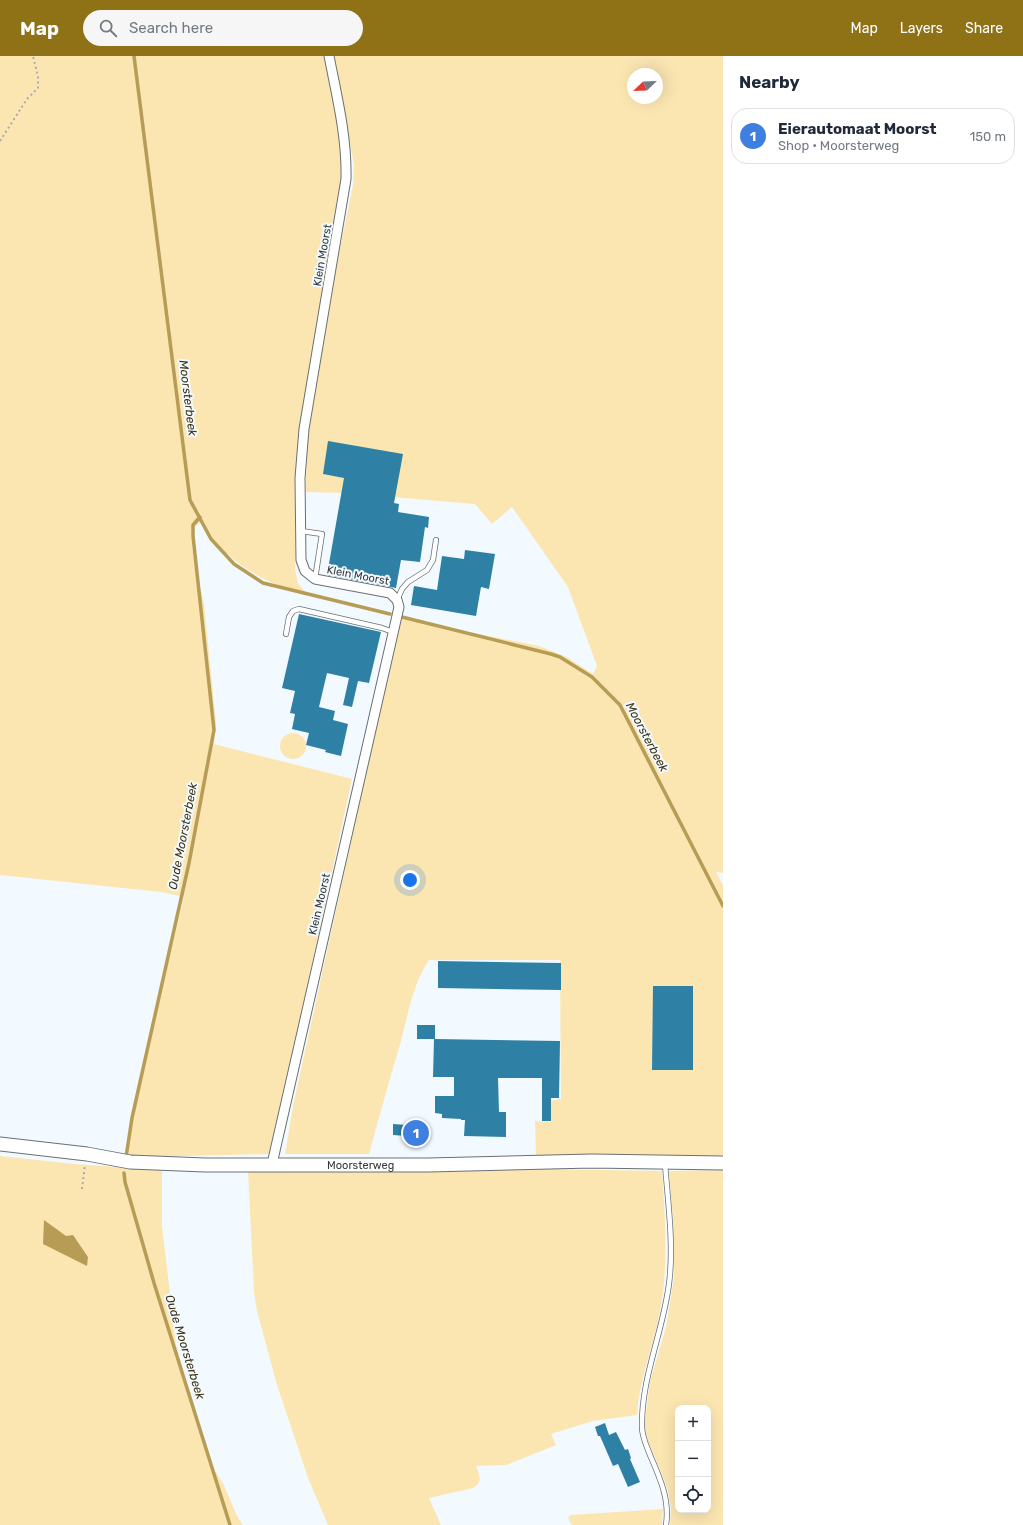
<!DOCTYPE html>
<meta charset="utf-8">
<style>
:root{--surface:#fff;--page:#f6f6f7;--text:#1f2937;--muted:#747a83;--line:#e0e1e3;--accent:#8f7116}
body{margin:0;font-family:Rubik,sans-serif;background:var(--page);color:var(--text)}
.controls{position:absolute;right:12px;bottom:12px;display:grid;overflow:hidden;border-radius:8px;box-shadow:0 4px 16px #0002}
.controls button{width:36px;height:36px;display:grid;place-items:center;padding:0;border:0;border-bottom:1px solid var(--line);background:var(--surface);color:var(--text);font:20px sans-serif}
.compass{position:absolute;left:627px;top:12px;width:36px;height:36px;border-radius:50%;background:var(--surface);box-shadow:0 4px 16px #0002;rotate:247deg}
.you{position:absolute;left:410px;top:824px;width:14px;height:14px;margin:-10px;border:3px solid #fff;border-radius:50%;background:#1a73e8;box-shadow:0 0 0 6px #1a73e833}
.badge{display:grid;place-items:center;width:26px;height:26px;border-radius:50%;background:var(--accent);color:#fff;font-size:13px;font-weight:700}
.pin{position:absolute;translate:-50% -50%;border:2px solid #fff;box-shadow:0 1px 4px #0006}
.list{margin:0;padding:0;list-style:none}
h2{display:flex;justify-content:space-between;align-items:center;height:52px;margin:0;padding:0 16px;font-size:17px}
h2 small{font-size:13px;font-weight:400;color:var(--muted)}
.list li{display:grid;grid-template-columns:26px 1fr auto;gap:12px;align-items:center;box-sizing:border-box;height:56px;margin:0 8px 8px;padding:0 8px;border:1px solid var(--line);border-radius:16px}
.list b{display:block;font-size:15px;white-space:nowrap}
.list p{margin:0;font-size:13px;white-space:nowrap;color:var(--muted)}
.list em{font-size:13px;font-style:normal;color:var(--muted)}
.icon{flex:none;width:22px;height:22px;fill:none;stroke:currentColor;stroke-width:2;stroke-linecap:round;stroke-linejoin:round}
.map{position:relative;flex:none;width:723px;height:1469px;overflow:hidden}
header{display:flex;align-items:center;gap:24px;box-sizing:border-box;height:56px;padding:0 20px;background:var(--accent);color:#fff}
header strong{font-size:19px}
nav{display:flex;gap:22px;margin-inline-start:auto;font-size:14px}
.search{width:280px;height:36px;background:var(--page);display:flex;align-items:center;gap:10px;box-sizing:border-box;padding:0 14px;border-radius:22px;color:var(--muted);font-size:15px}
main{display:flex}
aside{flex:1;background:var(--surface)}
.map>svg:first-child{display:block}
</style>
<header>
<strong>Map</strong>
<div class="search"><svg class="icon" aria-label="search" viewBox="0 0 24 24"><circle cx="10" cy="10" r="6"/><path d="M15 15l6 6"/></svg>Search here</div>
<nav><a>Map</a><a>Layers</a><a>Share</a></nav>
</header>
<main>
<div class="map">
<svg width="723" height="1469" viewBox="0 0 723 1469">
<rect width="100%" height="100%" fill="#f2faff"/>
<g fill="#fbe6b2" fill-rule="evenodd">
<path d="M0,0H324L344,98L345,114L305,338L301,368L295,513L298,527L308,540C265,528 224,505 202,466L193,472L191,477L194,505L204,547L216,667L214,688L352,723L271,1098L146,1101L126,1099L146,1001L184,841L161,836L0,819Z"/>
<path d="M332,0H723V817L716,816L723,829V1101L536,1099L535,1065L551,1066V1045L561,1043L560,904H429C413,927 408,959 401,985C390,1023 379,1060 369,1098H285L293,1050L400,562L539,590L567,601L593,618L597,610L568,531L512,451L492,468L475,448L343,437L306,436C306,333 333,230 353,129L354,108ZM633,18H657V42H633Z"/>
<circle cx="293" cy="690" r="13"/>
<path d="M0,1100L75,1108L162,1114V1170L176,1289L209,1406L223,1427L237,1460L243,1469H0Z"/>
<path d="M468,1112L662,1115C665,1162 669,1208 660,1255C654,1289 639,1324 637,1359L593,1365L551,1378L556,1389L506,1409L476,1410C479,1419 484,1426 473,1432L429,1442L441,1469H328L308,1422L277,1329L257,1255L254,1236L248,1114Z"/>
<path d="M723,1114V1469H670L671,1451L667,1431L648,1385L644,1371L650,1326L666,1271L674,1222L673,1164L669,1115ZM678,1352H708V1454H678Z"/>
<path d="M663,1453L662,1469H572L568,1462L570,1459Z"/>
</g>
<path fill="#b79c56" d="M44,1164L66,1180L73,1179L88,1201L87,1210L43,1188Z"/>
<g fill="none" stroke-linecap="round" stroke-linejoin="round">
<g stroke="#b79c56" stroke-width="3.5">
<path d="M134,0L190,444L211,483L234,508L263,527L390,558"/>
<path d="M402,561L551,598L560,601L592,621L620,649L723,850"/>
<path d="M126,1101L132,1062L189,807L214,674L193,480V469L200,461"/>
<path d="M124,1117L125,1126L154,1227L230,1469"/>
</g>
</g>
<g fill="#2e81a5">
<path d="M328,385L403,398L394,447L399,448L398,456L429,461L428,472L425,471L420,506L401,504L396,532L327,519L344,422L323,418Z"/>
<path d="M465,494L495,498L489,533L481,531L476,560L411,549L414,530L437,534L442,500L464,503Z"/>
<path d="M299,558L381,576L369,627L358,625L352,651L343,649L349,622L327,617L319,651L335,655L333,664L348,668L341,700L325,696L326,694L306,689L309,677L292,673L295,658L290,657L295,635L282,632Z"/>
<path d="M438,905L561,907V934L438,932Z"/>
<path d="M653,930H693V1014H652Z"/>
<path d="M417,969H435V983L560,985L559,1042H551V1065H542V1022H498L499,1056H506V1081L464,1080L465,1064H461V1063L442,1062V1058L435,1057V1040H454V1021H433L434,983H417Z"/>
<path d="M393,1068L422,1070L421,1081L393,1079Z"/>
<path d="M605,1367L609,1379L616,1376L625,1394L628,1393L631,1402L630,1403L640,1426L628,1431L618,1408L613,1410L600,1380H598L595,1371Z"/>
</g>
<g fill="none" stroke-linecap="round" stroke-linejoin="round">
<defs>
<g id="lane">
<path d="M301,475L322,478L315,523"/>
<path d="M397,544L402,533L408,526L427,514L433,504L436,484"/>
<path d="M286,578L289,561L293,555L299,553L382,572L393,576"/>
<path d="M665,1108C668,1147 674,1189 669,1228C663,1276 641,1322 642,1371C642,1381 647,1391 650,1399C660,1422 670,1444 666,1469"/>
</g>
<path id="street" d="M272,1108L399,551L397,544L390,537L315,523L305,515L301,504L300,422L304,373L346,123C347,81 337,41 329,0"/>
<g id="secondary">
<path id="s1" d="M0,1088L87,1098L130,1106L205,1109H428L592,1105L723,1107"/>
</g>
</defs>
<use href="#lane" stroke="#697074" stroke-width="6"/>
<use href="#street" stroke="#697074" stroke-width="11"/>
<use href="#secondary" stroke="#697074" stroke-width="15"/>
<g stroke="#a5abae" stroke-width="2" stroke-dasharray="2 3" stroke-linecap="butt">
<path d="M0,85L27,43L38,32V21L33,0"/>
<path d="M82,1133L85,1109"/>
</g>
<use href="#lane" stroke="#fff" stroke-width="4.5"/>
<use href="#street" stroke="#fff" stroke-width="9"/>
<use href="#secondary" stroke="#fff" stroke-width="13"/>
</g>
<g text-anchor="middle" stroke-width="4" stroke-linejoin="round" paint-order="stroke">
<g font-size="11" fill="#333637" stroke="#f2faff">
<text transform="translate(322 199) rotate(-80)" y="4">Klein Moorst</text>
<text transform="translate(358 519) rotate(11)" y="4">Klein Moorst</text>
<text transform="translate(319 848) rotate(-77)" y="4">Klein Moorst</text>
<text dy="4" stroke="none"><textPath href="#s1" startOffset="362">Moorsterweg</textPath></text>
</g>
<g font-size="12" font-style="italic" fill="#3e3213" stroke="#f2faff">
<text transform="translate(188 342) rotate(83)" y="4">Moorsterbeek</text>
<text transform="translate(647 681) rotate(62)" y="4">Moorsterbeek</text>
<text transform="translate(183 780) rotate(-79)" y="4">Oude Moorsterbeek</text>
<text transform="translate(185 1291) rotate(73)" y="4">Oude Moorsterbeek</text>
</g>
</g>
</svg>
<div class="controls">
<button>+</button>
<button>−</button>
<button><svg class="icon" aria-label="locate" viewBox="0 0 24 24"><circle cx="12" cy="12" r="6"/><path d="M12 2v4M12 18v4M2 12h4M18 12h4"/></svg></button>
</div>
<svg class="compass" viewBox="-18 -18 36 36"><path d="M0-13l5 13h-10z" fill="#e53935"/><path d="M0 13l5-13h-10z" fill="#747a83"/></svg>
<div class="you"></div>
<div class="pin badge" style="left:416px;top:1077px;background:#3f7fe0">1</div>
</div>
<aside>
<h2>Nearby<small></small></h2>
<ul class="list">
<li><span class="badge" style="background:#3f7fe0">1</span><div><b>Eierautomaat Moorst</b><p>Shop · Moorsterweg</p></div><em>150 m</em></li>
</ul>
</aside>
</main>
